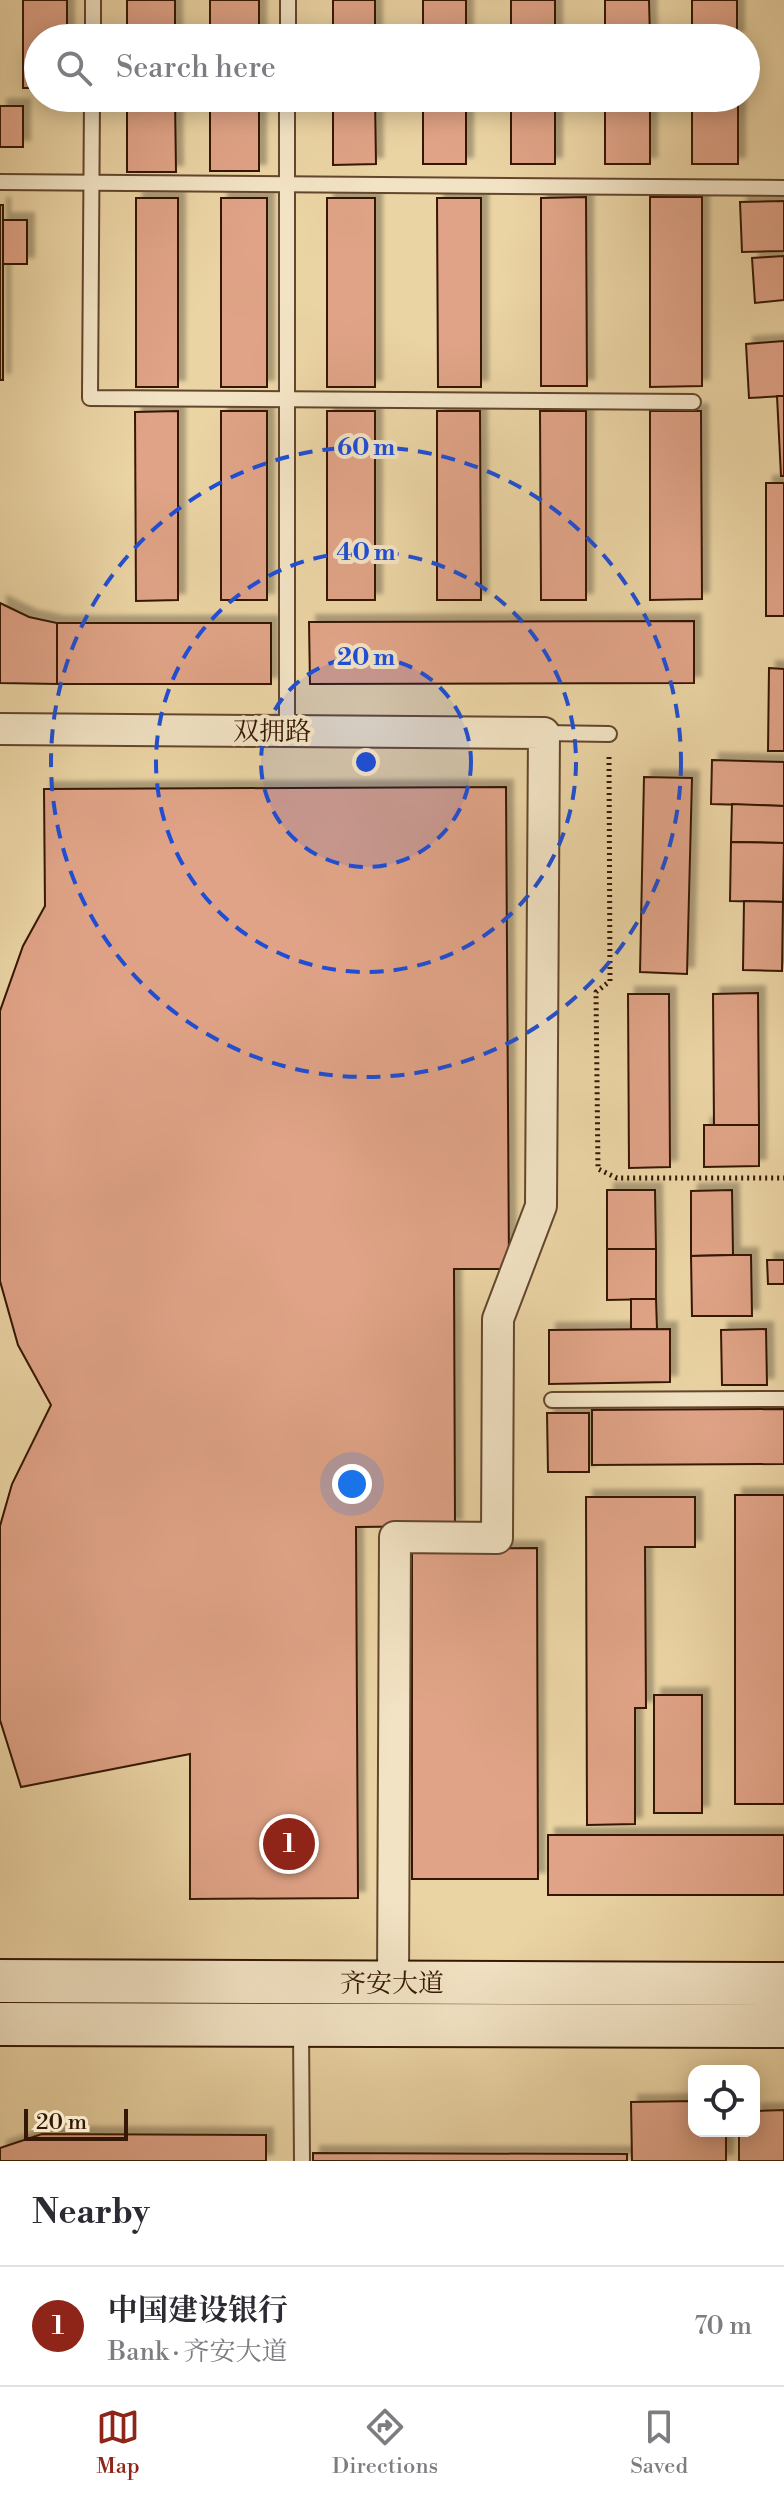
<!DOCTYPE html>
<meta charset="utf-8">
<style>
:root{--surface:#fff;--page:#f2f2f3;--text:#2b2b33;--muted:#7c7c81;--line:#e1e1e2;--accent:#8f2418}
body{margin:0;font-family:"Libre Bodoni","Noto Serif SC",serif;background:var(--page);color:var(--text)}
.controls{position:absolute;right:24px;bottom:24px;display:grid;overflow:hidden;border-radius:16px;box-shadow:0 4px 20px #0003}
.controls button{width:72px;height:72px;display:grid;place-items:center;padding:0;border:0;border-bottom:2px solid var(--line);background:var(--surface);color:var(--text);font:40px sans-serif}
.scale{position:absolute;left:24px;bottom:20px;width:104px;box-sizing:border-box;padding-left:8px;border:4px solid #351705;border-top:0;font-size:22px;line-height:28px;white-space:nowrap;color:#351705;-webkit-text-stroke:6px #f2e3c4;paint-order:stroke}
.you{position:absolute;left:352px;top:1484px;width:28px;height:28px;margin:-20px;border:6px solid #fff;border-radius:50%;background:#1a73e8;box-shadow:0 0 0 12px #1a73e833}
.badge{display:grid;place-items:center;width:52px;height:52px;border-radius:50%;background:var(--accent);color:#fff;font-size:26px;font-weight:700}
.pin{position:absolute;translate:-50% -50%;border:4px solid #fff;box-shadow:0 2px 8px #0006}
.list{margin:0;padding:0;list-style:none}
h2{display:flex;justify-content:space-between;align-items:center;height:104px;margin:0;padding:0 32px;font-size:34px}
h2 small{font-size:26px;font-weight:400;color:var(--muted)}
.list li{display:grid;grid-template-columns:52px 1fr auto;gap:24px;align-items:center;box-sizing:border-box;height:120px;padding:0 32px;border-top:2px solid var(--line)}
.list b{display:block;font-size:30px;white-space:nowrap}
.list p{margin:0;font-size:26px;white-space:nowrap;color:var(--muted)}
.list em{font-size:26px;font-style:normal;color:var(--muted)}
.icon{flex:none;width:44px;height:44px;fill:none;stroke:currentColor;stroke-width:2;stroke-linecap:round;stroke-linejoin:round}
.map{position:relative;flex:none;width:784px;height:2161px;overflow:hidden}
.search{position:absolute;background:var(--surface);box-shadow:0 4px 20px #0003;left:24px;right:24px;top:24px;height:88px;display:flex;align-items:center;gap:20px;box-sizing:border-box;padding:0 28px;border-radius:44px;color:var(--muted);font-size:30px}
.sheet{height:224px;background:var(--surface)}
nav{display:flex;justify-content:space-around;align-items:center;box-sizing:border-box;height:112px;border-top:2px solid var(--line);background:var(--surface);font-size:22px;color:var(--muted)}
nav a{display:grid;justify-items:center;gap:4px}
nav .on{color:var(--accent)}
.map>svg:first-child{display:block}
</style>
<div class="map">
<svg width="784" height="2161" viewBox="0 0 784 2161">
<defs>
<filter id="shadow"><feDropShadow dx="7" dy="-7" stdDeviation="2" flood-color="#0004"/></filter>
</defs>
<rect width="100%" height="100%" fill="#ebd4a4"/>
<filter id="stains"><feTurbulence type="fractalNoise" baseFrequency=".0025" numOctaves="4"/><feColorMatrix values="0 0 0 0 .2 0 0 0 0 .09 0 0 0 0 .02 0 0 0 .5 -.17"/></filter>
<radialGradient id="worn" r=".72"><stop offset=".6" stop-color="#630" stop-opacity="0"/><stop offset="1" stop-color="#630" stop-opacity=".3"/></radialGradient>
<g fill="#e0a387" stroke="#351705" stroke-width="2" filter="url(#shadow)">
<path d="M23,0H67V38H38V88H23Z"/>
<rect x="127" y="0" width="48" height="38"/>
<rect x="210" y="0" width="49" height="38"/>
<rect x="333" y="0" width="42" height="38"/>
<rect x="423" y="0" width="43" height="38"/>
<rect x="511" y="0" width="44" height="38"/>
<path d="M605,0H649L650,38H605Z"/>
<rect x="692" y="0" width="45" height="38"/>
<path d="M127,98H175L176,172H127Z"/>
<rect x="210" y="98" width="49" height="73"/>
<path d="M333,98H375L376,164L333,165Z"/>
<rect x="423" y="98" width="43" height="66"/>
<rect x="511" y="98" width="44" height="66"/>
<rect x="605" y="98" width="45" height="66"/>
<rect x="692" y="98" width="46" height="66"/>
<rect x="0" y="106" width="23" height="41"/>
<path d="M586,197L587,386H541V198Z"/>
<path d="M650,197H702V386L650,387Z"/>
<rect x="136" y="198" width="42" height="189"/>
<rect x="221" y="198" width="46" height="189"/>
<rect x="327" y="198" width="48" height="189"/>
<path d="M437,198H481V387H438Z"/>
<path d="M784,201V251L742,252L740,202Z"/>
<rect x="0" y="205" width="3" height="175"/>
<rect x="3" y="220" width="24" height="44"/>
<path d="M784,256V300L755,303L752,258Z"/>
<path d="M784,341V396L749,398L746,344Z"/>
<path d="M777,396H784V476H781Z"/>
<path d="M178,411V600L136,601L135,412Z"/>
<rect x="221" y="411" width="46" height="189"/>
<rect x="327" y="411" width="48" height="189"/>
<path d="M437,411H480L481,600H437Z"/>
<path d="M540,411H586V600H541Z"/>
<path d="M650,411H701L702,599L650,600Z"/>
<rect x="766" y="483" width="18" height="133"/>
<path d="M0,603L29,617L57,623V684L0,683Z"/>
<path d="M694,621V683L310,684L309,622Z"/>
<rect x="57" y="623" width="214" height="61"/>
<path d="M769,668L784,669V751H768Z"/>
<path d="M712,760L784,762V806L711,804Z"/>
<path d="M644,777L692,778L687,974L640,972Z"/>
<path d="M506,787L509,1269H454L455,1526L356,1527L358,1898L190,1899V1754L21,1787L0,1720V1526L12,1484L51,1405L18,1345L0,1281V1011L23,946L45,906L44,789Z"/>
<path d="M732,804L784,806V843L731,842Z"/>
<path d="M731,842L784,843L783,902L730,901Z"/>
<path d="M744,901L783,902L782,971L743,970Z"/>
<path d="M758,993L759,1125H714L713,994Z"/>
<path d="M628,994H669L670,1167L629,1168Z"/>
<path d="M704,1125H759V1166L704,1167Z"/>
<path d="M607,1190H655L656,1249H607Z"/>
<path d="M732,1190L733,1255L691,1256V1191Z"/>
<path d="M607,1249H656V1299L607,1300Z"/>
<path d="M733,1255H751L752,1316H692L691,1256Z"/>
<path d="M767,1260H784V1284H768Z"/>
<path d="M631,1299H656L657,1329H631Z"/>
<path d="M670,1329V1382L549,1384V1330Z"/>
<path d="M766,1329L767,1385H722L721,1330Z"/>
<path d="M784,1409V1464L592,1465V1410Z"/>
<path d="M547,1413H589V1472H548Z"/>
<rect x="735" y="1495" width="49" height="309"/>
<path d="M586,1497H695V1547H645L646,1708H635V1824L587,1825Z"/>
<path d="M537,1548L538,1879H412V1549Z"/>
<rect x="654" y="1695" width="48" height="118"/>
<rect x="548" y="1835" width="236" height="60"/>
<path d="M694,2101V2131H726V2161H632L631,2102Z"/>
<path d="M784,2110V2161H739V2131H754V2111Z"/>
<path d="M42,2134L266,2135V2161H0V2148Z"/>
<path d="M313,2153L627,2154V2161H313Z"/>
</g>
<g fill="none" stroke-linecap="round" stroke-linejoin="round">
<defs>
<g id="lane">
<path d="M93,38V0"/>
<path d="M288,38V0"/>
<path d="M92,98L90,398L693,402"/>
<path d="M0,182L784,188"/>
<path d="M287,731V98"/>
<path d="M544,733L609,734"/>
<path d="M552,1400L784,1399"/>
<path d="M301,2029L302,2161"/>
</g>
<path id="street" d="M0,729L544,733L541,1206L498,1319L497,1538L395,1537L393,1983"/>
<g id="secondary">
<path d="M0,1981L784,1984"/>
<path d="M0,2024L784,2026"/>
</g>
</defs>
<use href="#lane" stroke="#62462d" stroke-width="18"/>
<use href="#street" stroke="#62462d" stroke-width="34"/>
<use href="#secondary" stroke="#351705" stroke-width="46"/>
<path stroke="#351705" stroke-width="5" stroke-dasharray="2 4" stroke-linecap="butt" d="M609,757L610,981L596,992L598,1169L617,1178H784"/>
<use href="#lane" stroke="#f2e3c4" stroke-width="14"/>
<use href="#street" stroke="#f2e3c4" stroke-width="30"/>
<use href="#secondary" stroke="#f2e3c4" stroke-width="42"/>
</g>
<circle cx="366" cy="762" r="105" fill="#1d4ed8" fill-opacity=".12"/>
<g fill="none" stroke="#1d4ed8" stroke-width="4" stroke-dasharray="14 10">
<circle cx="366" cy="762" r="105"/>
<circle cx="366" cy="762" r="210"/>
<circle cx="366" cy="762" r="315"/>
</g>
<g text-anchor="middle" stroke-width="8" stroke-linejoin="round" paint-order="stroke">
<g font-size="26" fill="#351705" stroke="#f2e3c4">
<text x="272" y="740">双拥路</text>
<text x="392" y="1992">齐安大道</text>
</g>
</g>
<circle cx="366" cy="762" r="12" fill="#1d4ed8" stroke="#f2e3c4" stroke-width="4"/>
<g font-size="24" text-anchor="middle" font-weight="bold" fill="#1d4ed8" stroke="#f2e3c4" stroke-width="8" stroke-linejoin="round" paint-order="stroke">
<text x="366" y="455">60 m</text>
<text x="366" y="560">40 m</text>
<text x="366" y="665">20 m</text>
</g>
<rect width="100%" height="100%" filter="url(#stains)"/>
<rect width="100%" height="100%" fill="url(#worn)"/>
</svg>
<div class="controls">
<button><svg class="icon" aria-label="locate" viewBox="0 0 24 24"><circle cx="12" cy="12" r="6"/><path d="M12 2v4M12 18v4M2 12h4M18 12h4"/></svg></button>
</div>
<div class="scale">20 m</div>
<div class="you"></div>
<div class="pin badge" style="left:289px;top:1844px">1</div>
<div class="search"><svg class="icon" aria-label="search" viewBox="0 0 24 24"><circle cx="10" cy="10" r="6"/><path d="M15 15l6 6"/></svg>Search here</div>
</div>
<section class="sheet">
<h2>Nearby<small></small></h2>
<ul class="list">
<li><span class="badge">1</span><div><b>中国建设银行</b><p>Bank · 齐安大道</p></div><em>70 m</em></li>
</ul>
</section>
<nav>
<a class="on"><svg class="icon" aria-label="map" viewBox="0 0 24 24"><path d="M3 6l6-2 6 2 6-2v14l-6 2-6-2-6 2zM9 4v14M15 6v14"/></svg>Map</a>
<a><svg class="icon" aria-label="directions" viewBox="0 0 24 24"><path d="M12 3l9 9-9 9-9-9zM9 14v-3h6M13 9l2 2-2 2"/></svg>Directions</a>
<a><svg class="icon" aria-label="saved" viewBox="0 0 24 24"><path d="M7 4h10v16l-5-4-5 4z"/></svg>Saved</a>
</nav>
